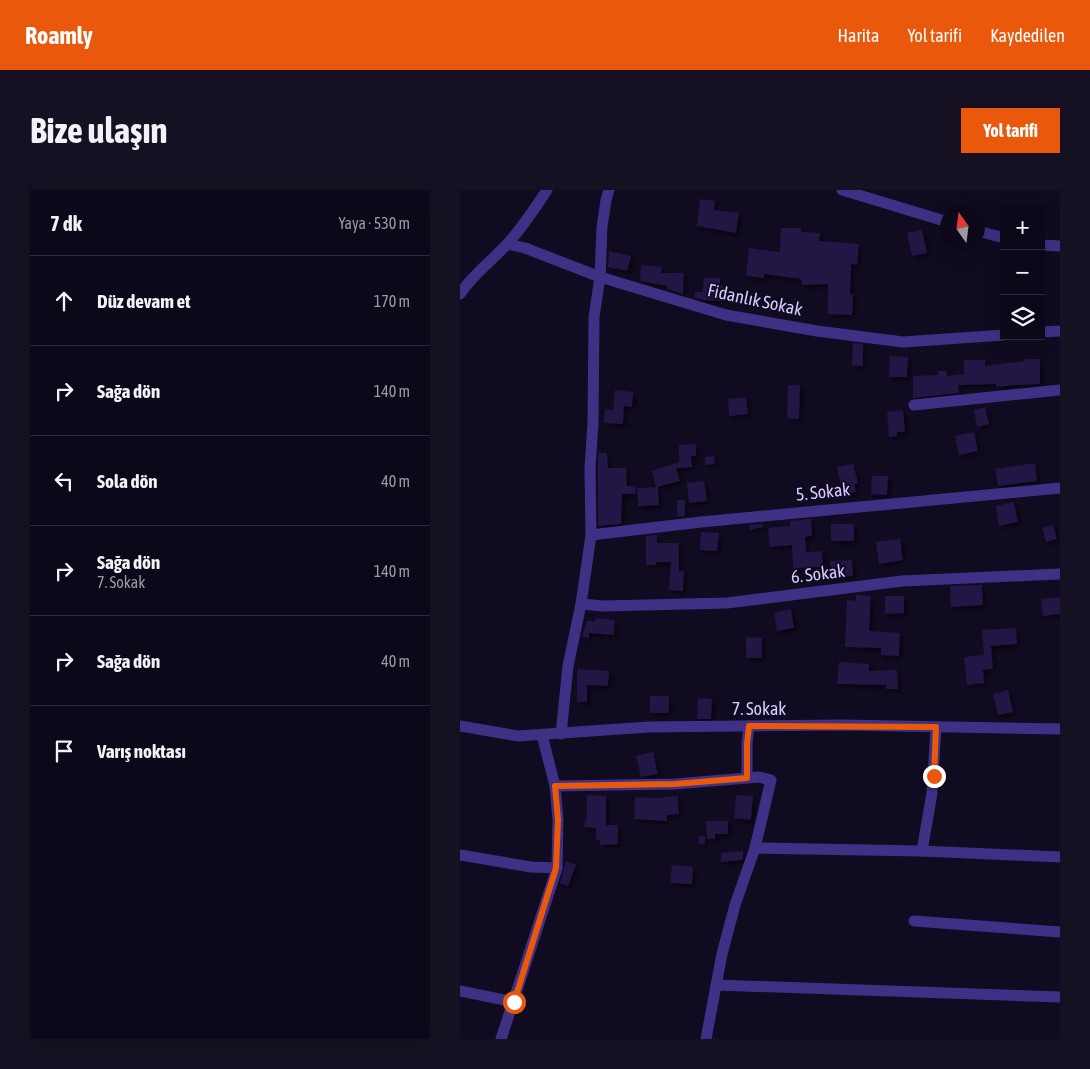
<!DOCTYPE html>
<html lang="tr">
<meta charset="utf-8">
<style>
:root{--surface:#0d0819;--page:#161122;--text:#f1f3f6;--muted:#9a9aa2;--line:#2d2938;--accent:#ea580c}
body{margin:0;font-family:"Asap Condensed",sans-serif;background:var(--page);color:var(--text)}
.controls{position:absolute;right:15px;top:15px;display:grid;overflow:hidden;border-radius:0px;box-shadow:0 5px 20px #0002}
.controls button{width:45px;height:45px;display:grid;place-items:center;padding:0;border:0;border-bottom:1px solid var(--line);background:var(--surface);color:var(--text);font:25px sans-serif}
.compass{position:absolute;left:480px;top:15px;width:45px;height:45px;border-radius:50%;background:var(--surface);box-shadow:0 5px 20px #0002;rotate:346deg}
.stop{position:absolute;width:15px;height:15px;margin:-11px;border:4px solid #ea580c;border-radius:50%;background:#fff}
.stop.end{background:#ea580c;border-color:#fff;box-shadow:0 1px 5px #0008}
.list{margin:0;padding:0;list-style:none}
h2{display:flex;justify-content:space-between;align-items:center;height:65px;margin:0;padding:0 20px;font-size:21px}
h2 small{font-size:16px;font-weight:400;color:var(--muted)}
.list li{display:grid;grid-template-columns:32px 1fr auto;gap:15px;align-items:center;box-sizing:border-box;height:90px;padding:0 20px;border-top:1px solid var(--line)}
.list b{display:block;font-size:19px;white-space:nowrap}
.list p{margin:0;font-size:16px;white-space:nowrap;color:var(--muted)}
.list em{font-size:16px;font-style:normal;color:var(--muted)}
.icon{flex:none;width:28px;height:28px;fill:none;stroke:currentColor;stroke-width:2;stroke-linecap:round;stroke-linejoin:round}
.map{position:relative;flex:none;width:600px;height:849px;overflow:hidden;border-radius:0px}
header{display:flex;align-items:center;gap:30px;box-sizing:border-box;height:70px;padding:0 25px;background:var(--accent);color:#fff}
header strong{font-size:24px}
nav{display:flex;gap:28px;margin-inline-start:auto;font-size:18px}
.intro{display:flex;align-items:center;justify-content:space-between;box-sizing:border-box;height:120px;padding:0 30px}
h1{margin:0;font-size:35px}
.button{padding:12px 22px;border-radius:0px;background:var(--accent);color:#fff;font-size:18px;font-weight:700}
main{display:flex;gap:30px;padding:0 30px}
aside{flex:1;background:var(--surface);border-radius:0px;box-shadow:0 5px 20px #0002}
.map>svg:first-child{display:block}
</style>
<header>
<strong>Roamly</strong>
<nav><a>Harita</a><a>Yol tarifi</a><a>Kaydedilen</a></nav>
</header>
<div class="intro"><h1>Bize ulaşın</h1><a class="button">Yol tarifi</a></div>
<main>
<aside>
<h2>7 dk<small>Yaya · 530 m</small></h2>
<ul class="list">
<li><svg class="icon" aria-label="ahead" viewBox="0 0 24 24"><path d="M12 20V5M6 11l6-6 6 6"/></svg><div><b>Düz devam et</b></div><em>170 m</em></li>
<li><svg class="icon" aria-label="right" viewBox="0 0 24 24"><path d="M7 20v-9h11M14 6l5 5-5 5"/></svg><div><b>Sağa dön</b></div><em>140 m</em></li>
<li><svg class="icon" aria-label="left" viewBox="0 0 24 24"><path d="M17 20v-9H6M10 6l-5 5 5 5"/></svg><div><b>Sola dön</b></div><em>40 m</em></li>
<li><svg class="icon" aria-label="right" viewBox="0 0 24 24"><path d="M7 20v-9h11M14 6l5 5-5 5"/></svg><div><b>Sağa dön</b><p>7. Sokak</p></div><em>140 m</em></li>
<li><svg class="icon" aria-label="right" viewBox="0 0 24 24"><path d="M7 20v-9h11M14 6l5 5-5 5"/></svg><div><b>Sağa dön</b></div><em>40 m</em></li>
<li><svg class="icon" aria-label="arrive" viewBox="0 0 24 24"><path d="M6 21V4h12l-3 4 3 4H6"/></svg><div><b>Varış noktası</b></div></li>
</ul>
</aside>
<div class="map">
<svg width="600" height="849" viewBox="0 0 600 849">
<defs>
<filter id="shadow"><feDropShadow dx="3" dy="3" stdDeviation="2.5" flood-color="#0009"/></filter>
</defs>
<rect width="100%" height="100%" fill="#110b21"/>
<g fill="#241544" filter="url(#shadow)">
<path d="M240,9L255,11L254,20L279,23L276,43L237,36Z"/>
<path d="M321,38H341V42L360,43L359,51L399,54L397,75L391,74L390,104H393L392,125L368,124V94L342,95L341,89L304,84V88L286,86L289,58L320,62Z"/>
<path d="M462,40L467,63L452,66L447,43Z"/>
<path d="M149,61L171,66L167,81L148,77Z"/>
<path d="M181,75L202,77L201,83H224L223,104L207,99V96L180,91Z"/>
<path d="M244,88H260V95H263L262,111L243,110L235,108V102H243Z"/>
<path d="M393,153L403,154V176H392Z"/>
<path d="M430,166L448,167L447,187H429Z"/>
<path d="M564,169H580V194L556,195L536,197V194L498,195L499,203L453,208V186L478,185V181H487V186L504,184V170H525V176L564,171Z"/>
<path d="M328,195H340L339,229L327,228Z"/>
<path d="M155,200L173,202L172,217L164,216L163,234L144,233L145,219L153,220Z"/>
<path d="M286,207L288,224L269,226L268,209Z"/>
<path d="M525,217L529,234L517,237L514,220Z"/>
<path d="M443,220L445,242H437V246L429,247L427,222Z"/>
<path d="M514,242L518,261L499,265L495,246Z"/>
<path d="M236,254V266H231L232,277L216,278L220,291L196,297L192,281L219,272V255Z"/>
<path d="M138,263H147L148,278H166L167,296H175L176,304H162L161,334L138,336Z"/>
<path d="M254,266L255,274L246,275L245,267Z"/>
<path d="M575,273L577,291L538,296L535,279Z"/>
<path d="M393,274L398,293L394,294L396,302L383,305L377,277Z"/>
<path d="M412,286H428L427,305L411,304Z"/>
<path d="M244,291L247,311L229,313L227,293Z"/>
<path d="M198,297L199,315L178,316L177,298Z"/>
<path d="M217,310H225V326L217,327Z"/>
<path d="M554,312L558,332L539,336L536,316Z"/>
<path d="M351,329L352,346L345,347L346,360L347,362L362,361L363,377L333,378L332,355L310,357L308,338L330,336V331Z"/>
<path d="M302,334L303,337L290,340L289,335Z"/>
<rect x="371" y="334" width="23" height="17"/>
<path d="M593,335L597,349L586,352L582,338Z"/>
<path d="M241,342L259,343L257,361L240,360Z"/>
<path d="M197,345V353H219V381H224L223,401L209,400L211,372H196V375H186V346Z"/>
<path d="M440,349L443,370L419,374L416,352Z"/>
<path d="M392,370L393,386L371,387L370,371Z"/>
<path d="M522,395L523,415L491,417L490,396Z"/>
<path d="M396,405L411,406L409,441L440,443L439,466L421,465V458L385,457L387,410L396,411Z"/>
<path d="M425,406H444V423L425,424Z"/>
<path d="M600,407V424L583,426L581,409Z"/>
<path d="M331,419L334,438L317,441L314,423Z"/>
<path d="M136,428L155,430L154,445L129,443V448L122,447L127,431H135Z"/>
<path d="M556,438L557,454L531,456L533,479L523,480L524,493L507,495L504,467L524,465L522,440Z"/>
<path d="M286,447L302,448V468H286Z"/>
<path d="M379,472L409,474V481L437,480L438,499H426V495L377,494Z"/>
<path d="M117,479L149,481L148,496L127,495V512H117Z"/>
<path d="M548,500L553,522L538,525L533,504Z"/>
<rect x="190" y="506" width="19" height="17"/>
<path d="M238,508L252,509L251,529H237Z"/>
<path d="M193,562L198,584L181,587L176,566Z"/>
<path d="M127,605L146,606V635H158V654L140,655V650H136V638L124,637L125,629H127Z"/>
<path d="M276,605L293,606L291,630L274,628Z"/>
<path d="M218,606L219,624L207,625V631L174,629L175,607L197,608Z"/>
<path d="M246,631H268V644H255V649H247Z"/>
<path d="M239,646L246,647L244,655L238,653Z"/>
<path d="M283,661V670L261,672V663Z"/>
<path d="M106,671L116,675L108,696L100,693Z"/>
<path d="M212,675L233,677L232,694L210,693Z"/>
</g>
<g fill="none" stroke-linecap="round" stroke-linejoin="round">
<g stroke="#3e3185" stroke-width="11">
<path d="M382,0L488,32"/>
<path d="M518,41L544,48"/>
<path d="M48,54L65,58L140,87L266,125L357,141L443,152L544,145"/>
<path d="M581,55L600,56"/>
<path d="M0,104C13,84 32,71 48,53C63,37 75,18 87,0"/>
<path d="M581,142L600,141"/>
<path d="M454,215L600,200"/>
<path d="M131,345L241,332L600,298"/>
<path d="M121,414L144,416L267,413L442,391L600,384"/>
<path d="M0,536L58,546L189,537L384,535L600,539"/>
<path d="M101,544L108,476L121,414L131,345L130,278L133,233L134,127L140,87L142,37L146,10L149,0"/>
<path d="M95,596L215,594L287,588"/>
<path d="M295,658L462,661L600,667"/>
<path d="M462,661L472,603L476,537"/>
<path d="M0,665L71,677L97,678"/>
<path d="M454,731L600,742"/>
<path d="M256,795L600,807"/>
<path d="M0,801L54,812"/>
<path d="M41,849L97,678L98,630L95,596L82,545"/>
<path d="M246,849L262,764L275,715L295,658L311,590L299,587L287,588V553L289,536"/>
</g>
</g>
<g fill="none" stroke-linecap="round" stroke-linejoin="round">
<path stroke="#ea580c" stroke-width="6" d="M54,812L96,678L98,630L95,596L215,594L287,588V554L289,536L476,537L474,586"/>
</g>
<g text-anchor="middle" stroke-width="4" stroke-linejoin="round" paint-order="stroke">
<g font-size="18" fill="#d7cbff" stroke="#110b21">
<text transform="translate(295 110) rotate(12)" y="6">Fidanlık Sokak</text>
<text transform="translate(363 302) rotate(-6)" y="6">5. Sokak</text>
<text transform="translate(358 384) rotate(-7)" y="6">6. Sokak</text>
<text x="299" y="525">7. Sokak</text>
</g>
</g>
</svg>
<div class="controls">
<button>+</button>
<button>−</button>
<button><svg class="icon" aria-label="layers" viewBox="0 0 24 24"><path d="M12 4l9 5-9 5-9-5zM3 14l9 5 9-5"/></svg></button>
</div>
<svg class="compass" viewBox="-18 -18 36 36"><path d="M0-13l5 13h-10z" fill="#e53935"/><path d="M0 13l5-13h-10z" fill="#9a9aa2"/></svg>
<div class="stop" style="left:54px;top:812px"></div>
<div class="stop end" style="left:474px;top:586px"></div>
</div>
</main>
